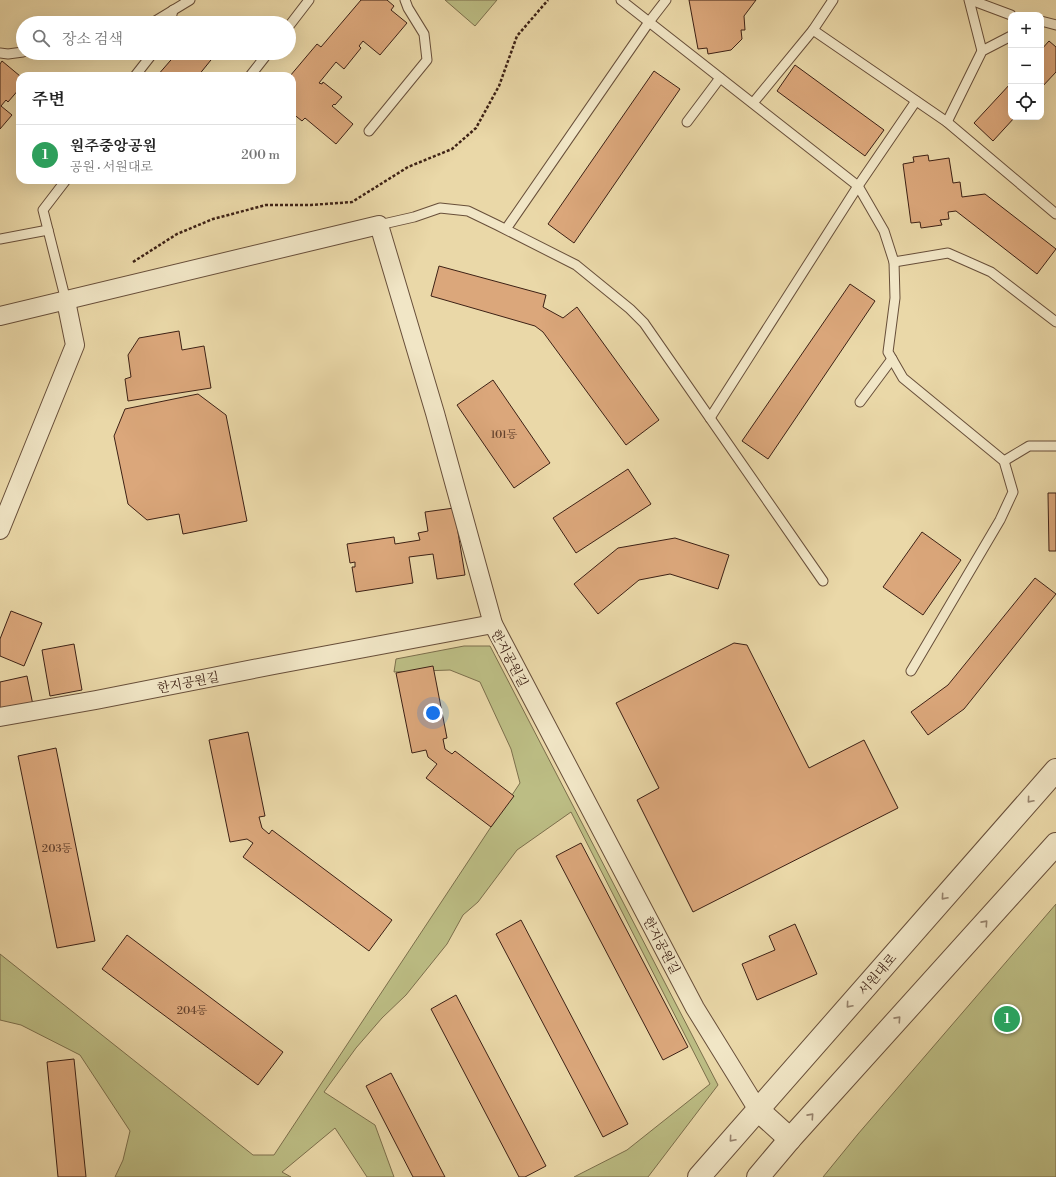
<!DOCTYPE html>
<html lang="ko">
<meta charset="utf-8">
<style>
:root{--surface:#fff;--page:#f2f2f2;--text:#222;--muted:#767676;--line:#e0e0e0;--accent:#8f2418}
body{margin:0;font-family:"Libre Bodoni","Noto Serif KR",serif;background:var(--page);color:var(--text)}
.controls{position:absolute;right:12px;top:12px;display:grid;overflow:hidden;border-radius:8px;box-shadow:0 4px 16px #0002}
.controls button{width:36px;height:36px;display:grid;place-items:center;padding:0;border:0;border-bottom:1px solid var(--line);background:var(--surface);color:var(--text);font:20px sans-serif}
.you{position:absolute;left:433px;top:713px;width:14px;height:14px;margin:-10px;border:3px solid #fff;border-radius:50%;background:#1a73e8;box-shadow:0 0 0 6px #1a73e833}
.badge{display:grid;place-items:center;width:26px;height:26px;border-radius:50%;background:var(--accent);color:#fff;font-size:13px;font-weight:700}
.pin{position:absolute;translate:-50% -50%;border:2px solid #fff;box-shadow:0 1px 4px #0006}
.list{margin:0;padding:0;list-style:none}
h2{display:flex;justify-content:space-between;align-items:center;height:52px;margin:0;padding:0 16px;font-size:17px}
h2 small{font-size:13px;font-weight:400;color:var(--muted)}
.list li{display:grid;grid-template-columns:26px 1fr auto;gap:12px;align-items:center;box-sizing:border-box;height:60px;padding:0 16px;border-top:1px solid var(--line)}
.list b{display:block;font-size:15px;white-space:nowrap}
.list p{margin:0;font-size:13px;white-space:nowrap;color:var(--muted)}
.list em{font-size:13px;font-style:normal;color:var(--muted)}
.icon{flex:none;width:22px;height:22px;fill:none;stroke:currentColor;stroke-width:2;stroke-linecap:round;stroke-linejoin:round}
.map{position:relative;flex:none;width:1056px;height:1177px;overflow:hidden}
.search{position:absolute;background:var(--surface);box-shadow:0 4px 16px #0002;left:16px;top:16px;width:280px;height:44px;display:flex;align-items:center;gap:10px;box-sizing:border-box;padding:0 14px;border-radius:22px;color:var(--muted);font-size:15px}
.panel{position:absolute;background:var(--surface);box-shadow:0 4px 16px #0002;left:16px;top:72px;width:280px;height:112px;border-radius:12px}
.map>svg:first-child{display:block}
</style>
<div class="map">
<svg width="1056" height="1177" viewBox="0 0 1056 1177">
<rect width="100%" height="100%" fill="#ead8a8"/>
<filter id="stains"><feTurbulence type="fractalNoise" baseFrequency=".005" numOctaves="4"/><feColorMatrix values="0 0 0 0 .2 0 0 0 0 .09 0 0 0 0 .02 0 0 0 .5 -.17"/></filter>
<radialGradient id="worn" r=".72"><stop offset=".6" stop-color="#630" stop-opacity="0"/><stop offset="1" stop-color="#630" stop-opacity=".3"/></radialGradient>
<g fill="#bcbd84" stroke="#7c6f4c">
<path d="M445,0H497L475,26Z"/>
<path d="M464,646H490L718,1085L648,1177H574L627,1150L710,1084L571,812L517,850L478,902L463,915L447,944L406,995L382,1018L356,1048L324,1092L375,1125L394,1177H367L335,1128L282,1172L291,1177H115L123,1160L130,1131L80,1055L21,1025L0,1020V954L253,1155H274L520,783L511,749L480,682L450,670L394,672L396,659Z"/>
<path d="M1056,904V1177H823L858,1134Z"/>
</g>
<g fill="#dba77b" stroke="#3d2115">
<path d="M361,0H387L394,6L391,10L407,23L380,55L363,41L359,46L361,48L344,69L336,62L319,83L322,84L323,82L342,97L335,105L334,104L332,106L353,124L336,144L305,118L302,121L292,113V76H290L317,44L321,47Z"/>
<path d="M689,0H756L744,16L745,30H741L742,39L731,50L708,54L707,48L698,49Z"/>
<path d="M1049,41L1056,47V72L1041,88V50Z"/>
<path d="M177,53H213L215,55L198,76L196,74L194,76H157Z"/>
<path d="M2,61L20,76V88L8,102L6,100L1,106L12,115L0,129V64Z"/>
<path d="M795,65L884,130L865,156L777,91Z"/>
<path d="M654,71L680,89L574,243L548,224Z"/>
<path d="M1011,83V117H1015L993,141L974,123Z"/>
<path d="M928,155L929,161L949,158L953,183L960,182L962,197L985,194L1056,249L1037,274L956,211L948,212L949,219L940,220L942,225L921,228L920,222L911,223L903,164L914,162L913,157Z"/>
<path d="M439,266L546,295L543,307L563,318L577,307L659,420L626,445L543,332L535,326L431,296Z"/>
<path d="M850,284L875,301L768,459L742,441Z"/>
<path d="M179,331L182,350L204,346L211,388L128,401L125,379L131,377L128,355L139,338Z"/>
<path d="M493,380L550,463L514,488L457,405Z"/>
<path d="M198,394L226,415L247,521L183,534L179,514L147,520L128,504L114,436L125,409Z"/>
<path d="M628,469L651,504L576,553L553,518Z"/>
<path d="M1048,493H1056V551H1049Z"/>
<path d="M454,508L465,575L437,579L433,554L409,557L413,583L356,592L352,567H355V562L350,563L347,544L394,537L395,544L420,540L418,533L428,531L425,512Z"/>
<path d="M922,532L961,560L923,615L883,587Z"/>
<path d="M675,538L729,555L718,589L670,574L639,580L598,614L574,584L618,548Z"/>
<path d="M1035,578L1056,594L964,709L928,735L911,712L948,685Z"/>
<path d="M11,611L42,623L24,666L0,656V639Z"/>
<path d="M734,643L747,645L809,768L864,740L898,808L693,912L637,800L659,788L616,703Z"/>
<path d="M74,644L82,690L50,696L42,650Z"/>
<path d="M433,666L447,738L443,739L445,749L452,754L455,751L514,796L491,827L426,778L437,764L428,757L426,750L412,753L396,673Z"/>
<path d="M27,676L33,705L0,711V682Z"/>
<path d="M248,732L265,816L259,817L262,828L269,834L272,830L392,920L369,951L243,857L253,843L247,839L230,842L209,740Z"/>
<path d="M56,748L95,941L57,948L18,756Z"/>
<path d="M581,843L688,1047L663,1060L556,856Z"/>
<path d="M521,920L628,1124L603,1137L496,934Z"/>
<path d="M795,924L817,974L757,1000L742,964L775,950L769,936Z"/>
<path d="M127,935L283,1052L258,1085L102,969Z"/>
<path d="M456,995L546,1166L525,1177H519L431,1009Z"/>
<path d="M74,1059L86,1177H58L47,1062Z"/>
<path d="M391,1073L445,1177H413L366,1086Z"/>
</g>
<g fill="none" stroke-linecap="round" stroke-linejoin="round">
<defs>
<g id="service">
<path d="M621,0L858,186L884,231L894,262L895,298L888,352L903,378L1004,461L1013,492L1000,520L911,671"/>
<path d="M969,0L982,51"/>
<path d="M971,0L1011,15"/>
<path d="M1041,21L1056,25"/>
<path d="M152,23L190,0"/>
<path d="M170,23L173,10"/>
<path d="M289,26L309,0"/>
<path d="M813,30L947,122L1056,214"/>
<path d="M0,53L8,54L23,52"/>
<path d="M135,76L153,53"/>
<path d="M250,76L268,53"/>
<path d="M753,103L813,30L833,0"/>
<path d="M687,122L720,78"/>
<path d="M947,122L982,51L1011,36"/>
<path d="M369,131L427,60L424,34L408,8L405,0"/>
<path d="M379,225L414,217L440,208L468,211L497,225L576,265L630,309L644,323L823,581"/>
<path d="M506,229L649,22L666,0"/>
<path d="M0,239L48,230"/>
<path d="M894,262L948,253L991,272L1056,322"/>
<path d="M66,301L43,210L66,180"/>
<path d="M860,402L892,359"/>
<path d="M710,418L858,186L916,101"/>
<path d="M1004,461L1029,446H1056"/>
</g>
<g id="minor">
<path d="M0,316L379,225L435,413L493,624L695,1008L758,1110"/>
<path d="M0,530L75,345L66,301"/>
<path d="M0,717L96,700L274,665L493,624"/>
</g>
<g id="tertiary">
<path d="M758,1110L790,1139"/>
<path d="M699,1177L1056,770"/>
<path d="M758,1177L790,1139L1056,844"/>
</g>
</defs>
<use href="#service" stroke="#684f3a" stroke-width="11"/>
<use href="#minor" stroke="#684f3a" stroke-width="20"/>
<use href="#tertiary" stroke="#684f3a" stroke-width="24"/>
<path stroke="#3d2115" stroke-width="2.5" stroke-dasharray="3 2" stroke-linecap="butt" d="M133,262L177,234L213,219L266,205H311L352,202L408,167L452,149L476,128L499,86L517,36L548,0"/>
<use href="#service" stroke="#f1e6c6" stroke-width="9"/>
<use href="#minor" stroke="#f1e6c6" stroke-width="18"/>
<use href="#tertiary" stroke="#f1e6c6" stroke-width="22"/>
</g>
<defs><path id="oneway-chevron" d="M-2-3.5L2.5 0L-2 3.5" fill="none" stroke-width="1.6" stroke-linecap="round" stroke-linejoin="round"/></defs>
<g stroke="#97846e">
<use href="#oneway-chevron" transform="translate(1030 800) rotate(131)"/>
<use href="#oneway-chevron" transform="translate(944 897) rotate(131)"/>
<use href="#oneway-chevron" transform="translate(985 923) rotate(-48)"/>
<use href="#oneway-chevron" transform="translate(849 1005) rotate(131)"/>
<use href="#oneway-chevron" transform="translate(898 1019) rotate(-48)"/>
<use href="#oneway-chevron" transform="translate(811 1116) rotate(-48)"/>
<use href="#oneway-chevron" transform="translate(732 1139) rotate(131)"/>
</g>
<g text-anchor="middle" stroke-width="4" stroke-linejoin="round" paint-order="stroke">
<g font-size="11" fill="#64422e">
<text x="504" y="438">101동</text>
<text x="57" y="852">203동</text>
<text x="192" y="1014">204동</text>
</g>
<g font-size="13" fill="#3d2115" stroke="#f1e6c6">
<text transform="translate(510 658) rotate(62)" y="5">한지공원길</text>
<text transform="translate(188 682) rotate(-11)" y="5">한지공원길</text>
<text transform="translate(662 945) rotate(62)" y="5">한지공원길</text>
<text transform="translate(877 974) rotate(-49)" y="5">서원대로</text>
</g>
</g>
<rect width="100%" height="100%" filter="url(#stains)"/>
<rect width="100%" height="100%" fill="url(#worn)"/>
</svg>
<div class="controls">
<button>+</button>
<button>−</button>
<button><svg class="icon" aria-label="locate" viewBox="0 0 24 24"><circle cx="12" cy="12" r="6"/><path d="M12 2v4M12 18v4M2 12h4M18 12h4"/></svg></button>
</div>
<div class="you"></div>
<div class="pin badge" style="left:1007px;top:1019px;background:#2e9e5b">1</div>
<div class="search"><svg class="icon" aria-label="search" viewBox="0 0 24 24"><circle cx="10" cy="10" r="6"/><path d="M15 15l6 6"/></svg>장소 검색</div>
<section class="panel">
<h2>주변<small></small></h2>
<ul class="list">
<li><span class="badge" style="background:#2e9e5b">1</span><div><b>원주중앙공원</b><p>공원 · 서원대로</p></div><em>200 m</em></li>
</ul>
</section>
</div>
